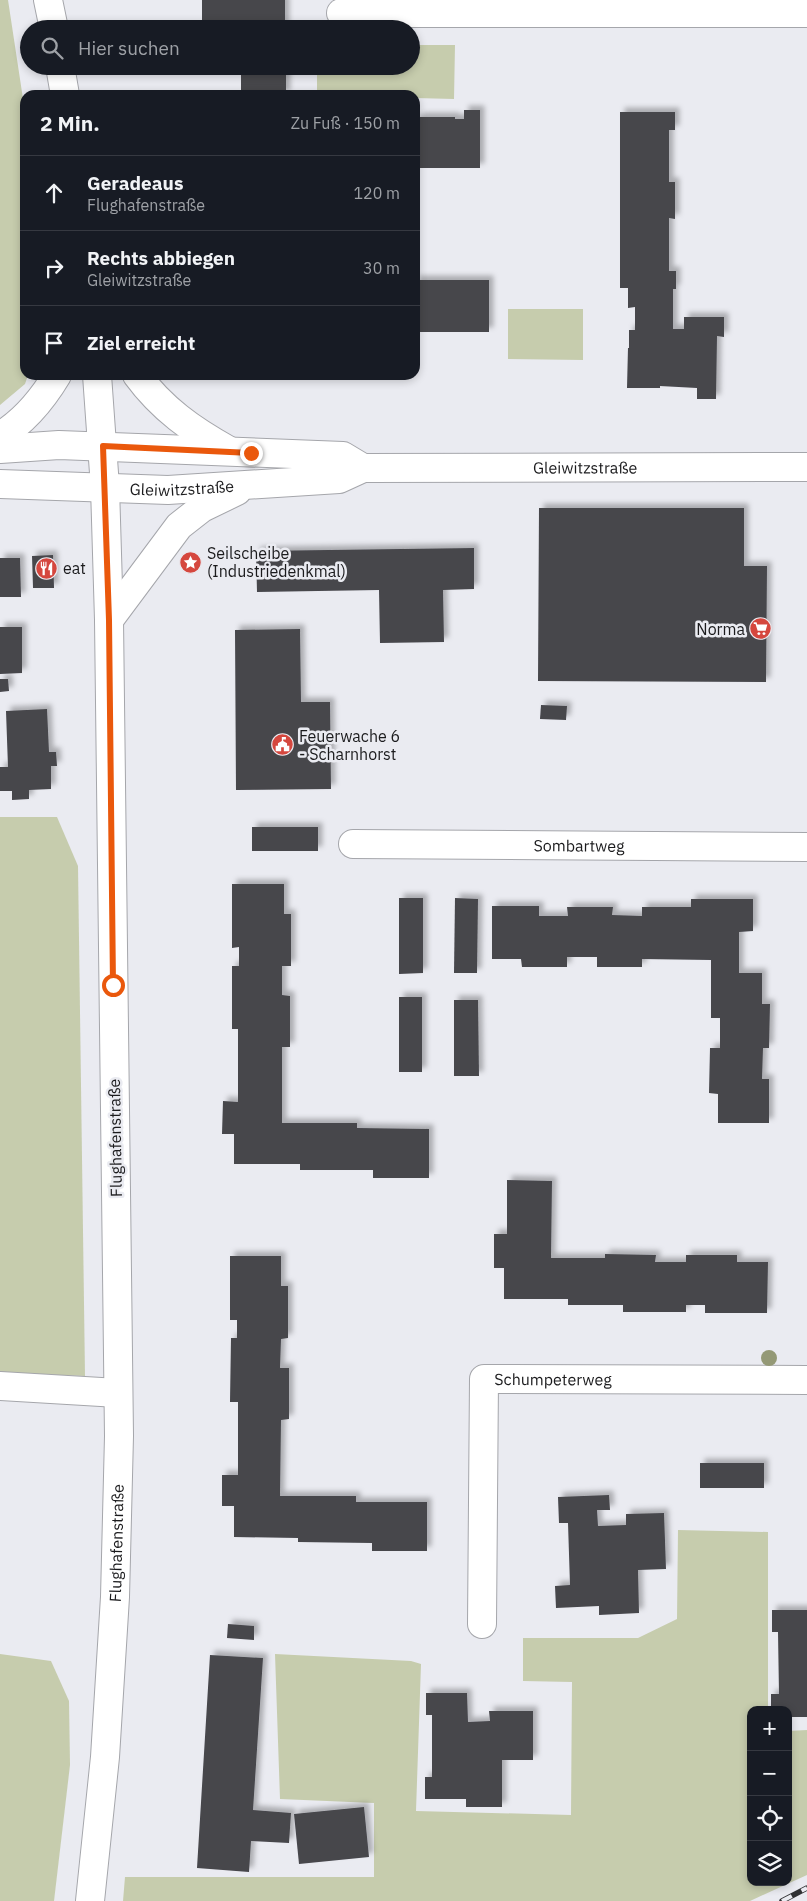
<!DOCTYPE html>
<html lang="de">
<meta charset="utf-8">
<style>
:root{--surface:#171b24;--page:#242831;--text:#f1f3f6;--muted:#9ea1a6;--line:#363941}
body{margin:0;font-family:"IBM Plex Sans",sans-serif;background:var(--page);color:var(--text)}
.controls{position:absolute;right:15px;bottom:15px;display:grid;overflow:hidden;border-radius:10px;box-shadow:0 2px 8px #0003}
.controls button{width:45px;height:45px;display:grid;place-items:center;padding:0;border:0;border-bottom:1px solid var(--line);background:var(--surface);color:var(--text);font:25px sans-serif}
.stop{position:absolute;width:15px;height:15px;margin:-11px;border:4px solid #ea580c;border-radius:50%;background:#fff}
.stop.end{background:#ea580c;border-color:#fff;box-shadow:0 1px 5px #0008}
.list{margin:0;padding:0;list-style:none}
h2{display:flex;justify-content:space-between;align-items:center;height:65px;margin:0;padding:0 20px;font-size:21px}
h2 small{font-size:16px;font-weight:400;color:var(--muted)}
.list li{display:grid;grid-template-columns:32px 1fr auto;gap:15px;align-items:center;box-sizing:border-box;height:75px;padding:0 20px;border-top:1px solid var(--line)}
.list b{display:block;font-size:19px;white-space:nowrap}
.list p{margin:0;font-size:16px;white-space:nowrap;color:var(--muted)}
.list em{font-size:16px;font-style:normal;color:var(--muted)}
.icon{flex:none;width:28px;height:28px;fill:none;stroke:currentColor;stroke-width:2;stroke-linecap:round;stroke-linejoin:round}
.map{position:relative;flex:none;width:807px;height:1901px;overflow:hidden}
.search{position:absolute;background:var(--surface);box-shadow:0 2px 8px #0003;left:20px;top:20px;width:400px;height:55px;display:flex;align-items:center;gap:12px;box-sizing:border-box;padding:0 18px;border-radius:28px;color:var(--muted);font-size:19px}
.panel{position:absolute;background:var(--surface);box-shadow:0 2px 8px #0003;left:20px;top:90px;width:400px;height:290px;border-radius:15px}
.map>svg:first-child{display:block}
</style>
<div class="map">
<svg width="807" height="1901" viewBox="0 0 807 1901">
<defs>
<filter id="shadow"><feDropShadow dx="4.5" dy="-4.5" stdDeviation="2.5" flood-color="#0004"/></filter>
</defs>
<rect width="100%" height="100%" fill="#eaebf1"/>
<g fill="#c6ccad">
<path d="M0,0H8L25,112V375H28L25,384L0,405Z"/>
<path d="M411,45H455L454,99L415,98V95H317V66H411Z"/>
<path d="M508,309H583V360L508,359Z"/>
<path d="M0,817H57L78,866L85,1376L0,1373Z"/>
<path d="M678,1530L768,1532V1710H751V1882H788V1731L807,1730V1875L750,1901H123L125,1877H374V1803L280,1799L275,1654L411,1661L421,1664L416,1811L571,1815L572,1682L523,1681V1638H638L677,1619Z"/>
<path d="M0,1654L51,1661L69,1701L70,1765L54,1901H0Z"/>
</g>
<g fill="#46464b" filter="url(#shadow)">
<rect x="202" y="0" width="83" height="29"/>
<rect x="241" y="66" width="45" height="29"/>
<path d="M464,110H480V168H415V119H420V117H455V119H464Z"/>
<path d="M620,112H675V130H669V182H675V219L669,218V271H676V289H673V329H684V317H724V337L717,336L716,399H697V388L660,386V388H627L628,348H629V330H635V307L628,308V288H620Z"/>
<rect x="415" y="280" width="74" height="52"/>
<path d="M539,508H744V566H767L766,682L538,681Z"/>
<path d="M474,548V589L443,590L444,642L380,643L379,590L257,592L256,551Z"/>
<path d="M53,555L54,588H33L32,556Z"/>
<path d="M0,558H20L21,597H0Z"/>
<path d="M0,627H22V673L0,674Z"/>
<path d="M300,629L301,702H330L331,789L236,790L235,630Z"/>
<path d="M0,679H8L9,691L0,692Z"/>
<path d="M541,705L567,706L566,720L540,719Z"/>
<path d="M47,709L49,752H56L57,766H51V789L29,790V799L12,800V791H0V767H8L6,711Z"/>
<rect x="252" y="827" width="66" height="24"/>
<path d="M232,884H284V914H291V966H282V995L290,996V1047H282V1123H357V1128L429,1129V1178H373V1170H300V1164H234V1134H222L223,1101L238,1102V1029H232V966H239V947L232,948Z"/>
<path d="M399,898H423V973L399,974Z"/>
<path d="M455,898L478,899L477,973H454Z"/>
<path d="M691,899H753V931L739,932V973H762V1004H770L769,1048H763L762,1079H769V1123H718V1094L709,1093L710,1048H720V1018H711V960L642,959V967H597V957H567V967H522L521,959H492V906H539V916H568L567,907H613L612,915L642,916V907H691Z"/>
<rect x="399" y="997" width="23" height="75"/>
<path d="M454,1000H478L479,1076H454Z"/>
<path d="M507,1180L552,1181L551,1258H605V1254L656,1255L655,1262H686V1255H737V1262H768L767,1313H705V1305H686V1312H623V1305H568V1299H504V1268H494V1234H507Z"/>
<path d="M230,1256H281V1286H288V1338L281,1339L280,1368H289V1419L281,1420L280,1496H356V1502H427V1551H372V1543L298,1542V1538L234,1537V1506H222V1475H238V1402H230L231,1338H237V1320H230Z"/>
<rect x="700" y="1463" width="64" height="25"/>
<path d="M609,1495L610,1510H597L598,1526L626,1525V1514L664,1513L666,1569L638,1570L639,1613L599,1615V1606L556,1608L555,1586L570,1585L568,1523H559L558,1497Z"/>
<path d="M772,1610H807V1717H788V1710H771V1694H779L778,1632H772Z"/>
<path d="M228,1624L254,1626V1640L227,1638Z"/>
<path d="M210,1655L263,1658L253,1810L291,1813L289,1843L251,1841L249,1872L197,1868Z"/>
<path d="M426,1693H467L468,1722L490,1721L489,1711H533V1760H502V1807H466V1799H425V1777H432V1715H426Z"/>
<path d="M364,1807L369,1857L299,1864L294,1814Z"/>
</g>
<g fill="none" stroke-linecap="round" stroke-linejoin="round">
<defs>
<g id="street">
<path d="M341,13H807"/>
<path id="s1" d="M353,844L807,847"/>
<path d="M0,1386L118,1393"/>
<path id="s2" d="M482,1624L484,1379L807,1380"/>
</g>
<g id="secondary">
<path d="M48,0L54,29"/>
<path d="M60,66L65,95"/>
<path d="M137,375C162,409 192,430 228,450"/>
<path d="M0,436C25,421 42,400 57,375"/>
<path d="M0,449L59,445L343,456L363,468"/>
<path id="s3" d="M0,484L168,490L339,479L363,468L807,467"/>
<path d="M109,620L179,526L202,508L237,491"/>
<path id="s4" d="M90,1901L105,1757L115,1597L119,1436L109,620L105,487L97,375"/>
</g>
</defs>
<use href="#street" stroke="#a5a6ab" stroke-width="30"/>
<use href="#secondary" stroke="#a5a6ab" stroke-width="30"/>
<use href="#street" stroke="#fff" stroke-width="28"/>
<use href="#secondary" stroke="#fff" stroke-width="28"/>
<defs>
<path id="rail" d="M782,1901L807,1888"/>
</defs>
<use href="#rail" stroke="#303133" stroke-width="5.5"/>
<use href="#rail" stroke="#eaebf1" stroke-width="4" stroke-dasharray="11" stroke-linecap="butt"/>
</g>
<circle fill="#949976" cx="769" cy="1358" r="8"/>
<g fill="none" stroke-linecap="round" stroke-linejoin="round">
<path stroke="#ea580c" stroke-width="6" d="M113,985L109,620L103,446L251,453"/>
</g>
<defs>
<symbol id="sight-disc" viewBox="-11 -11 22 22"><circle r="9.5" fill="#d5473e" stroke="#eaebf1"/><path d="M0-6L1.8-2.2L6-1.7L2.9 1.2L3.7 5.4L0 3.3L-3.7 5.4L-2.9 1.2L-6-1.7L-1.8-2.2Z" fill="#fff"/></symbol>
<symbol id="restaurant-disc" viewBox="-11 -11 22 22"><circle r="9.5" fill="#d5473e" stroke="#eaebf1"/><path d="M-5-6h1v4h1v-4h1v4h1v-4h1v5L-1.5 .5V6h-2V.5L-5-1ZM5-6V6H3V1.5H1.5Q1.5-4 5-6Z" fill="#fff"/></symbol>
<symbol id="supermarket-disc" viewBox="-11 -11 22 22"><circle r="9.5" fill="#d5473e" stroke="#eaebf1"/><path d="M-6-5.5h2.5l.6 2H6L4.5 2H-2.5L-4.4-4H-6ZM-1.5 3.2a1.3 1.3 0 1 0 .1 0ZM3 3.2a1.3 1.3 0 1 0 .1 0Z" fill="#fff"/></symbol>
<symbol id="civic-disc" viewBox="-11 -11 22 22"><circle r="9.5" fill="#d5473e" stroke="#eaebf1"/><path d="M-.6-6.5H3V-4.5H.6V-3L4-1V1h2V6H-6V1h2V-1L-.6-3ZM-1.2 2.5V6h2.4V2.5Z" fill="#fff"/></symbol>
</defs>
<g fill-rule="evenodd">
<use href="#sight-disc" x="178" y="550" width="25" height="25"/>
<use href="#restaurant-disc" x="34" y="556" width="25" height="25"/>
<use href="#supermarket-disc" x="748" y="616" width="25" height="25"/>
<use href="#civic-disc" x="270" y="732" width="25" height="25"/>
</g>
<g text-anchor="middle" stroke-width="5" stroke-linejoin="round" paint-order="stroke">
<g font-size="16" fill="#1b1b1d" stroke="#eaebf1">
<text dy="6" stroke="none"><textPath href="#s3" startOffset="588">Gleiwitzstraße</textPath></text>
<text dy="6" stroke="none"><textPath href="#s3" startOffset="182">Gleiwitzstraße</textPath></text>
<text dy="6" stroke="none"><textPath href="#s1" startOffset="226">Sombartweg</textPath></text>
<text transform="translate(115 1138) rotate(-91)" y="6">Flughafenstraße</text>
<text dy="6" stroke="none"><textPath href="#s2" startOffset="314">Schumpeterweg</textPath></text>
<text dy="6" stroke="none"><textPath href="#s4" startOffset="359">Flughafenstraße</textPath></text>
</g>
<g font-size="16" fill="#1b1b1d" stroke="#eaebf1" text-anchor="start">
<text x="207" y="559">Seilscheibe<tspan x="207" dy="18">(Industriedenkmal)</tspan></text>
<text x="63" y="574">eat</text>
<text x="745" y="635" text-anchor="end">Norma</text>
<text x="299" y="742">Feuerwache 6<tspan x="299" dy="18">- Scharnhorst</tspan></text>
</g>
</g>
</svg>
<div class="controls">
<button>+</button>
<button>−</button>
<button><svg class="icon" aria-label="locate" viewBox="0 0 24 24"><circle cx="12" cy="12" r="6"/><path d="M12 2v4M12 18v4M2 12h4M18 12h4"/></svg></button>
<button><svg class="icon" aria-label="layers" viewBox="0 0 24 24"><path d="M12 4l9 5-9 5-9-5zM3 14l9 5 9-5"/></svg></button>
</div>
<div class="stop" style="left:113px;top:985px"></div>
<div class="stop end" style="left:251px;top:453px"></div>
<div class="search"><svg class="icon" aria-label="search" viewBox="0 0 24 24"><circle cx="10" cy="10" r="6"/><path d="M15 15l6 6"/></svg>Hier suchen</div>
<section class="panel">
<h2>2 Min.<small>Zu Fuß · 150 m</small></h2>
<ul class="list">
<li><svg class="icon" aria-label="ahead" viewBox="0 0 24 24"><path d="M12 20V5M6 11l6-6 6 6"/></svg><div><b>Geradeaus</b><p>Flughafenstraße</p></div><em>120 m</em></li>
<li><svg class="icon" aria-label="right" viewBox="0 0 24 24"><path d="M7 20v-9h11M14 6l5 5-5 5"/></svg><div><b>Rechts abbiegen</b><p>Gleiwitzstraße</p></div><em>30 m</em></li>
<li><svg class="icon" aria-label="arrive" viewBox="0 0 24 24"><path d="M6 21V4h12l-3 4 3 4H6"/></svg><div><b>Ziel erreicht</b></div></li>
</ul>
</section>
</div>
